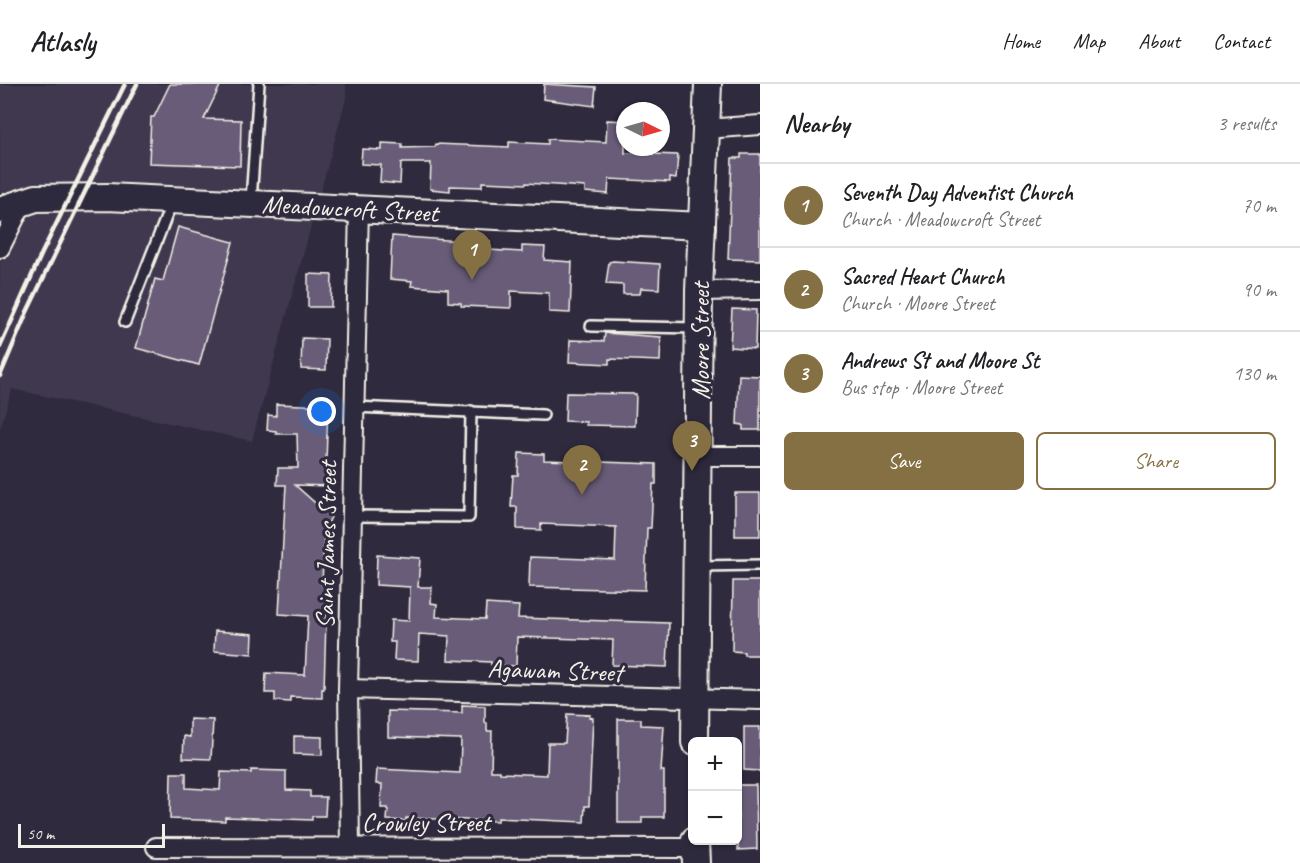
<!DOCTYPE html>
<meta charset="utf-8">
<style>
:root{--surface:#fff;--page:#f6f6f6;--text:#202124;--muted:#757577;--line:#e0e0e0;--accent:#847042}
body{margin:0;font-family:Caveat,sans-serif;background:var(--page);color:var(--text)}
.controls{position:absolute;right:18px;bottom:18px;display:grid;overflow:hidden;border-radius:9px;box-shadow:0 2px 4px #0004}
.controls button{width:54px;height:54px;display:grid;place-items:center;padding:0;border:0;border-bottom:2px solid var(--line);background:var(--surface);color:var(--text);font:30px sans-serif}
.compass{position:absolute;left:616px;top:18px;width:54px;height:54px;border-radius:50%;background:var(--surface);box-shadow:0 2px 4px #0004;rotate:95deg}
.scale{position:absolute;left:18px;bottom:15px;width:147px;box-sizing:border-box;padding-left:6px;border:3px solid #f4f1e8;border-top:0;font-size:16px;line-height:21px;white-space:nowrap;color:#f4f1e8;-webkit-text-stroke:4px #2f2a3d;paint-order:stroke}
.you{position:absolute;left:322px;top:328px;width:21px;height:21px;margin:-15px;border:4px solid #fff;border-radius:50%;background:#1a73e8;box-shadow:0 0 0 9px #1a73e833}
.badge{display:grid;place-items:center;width:39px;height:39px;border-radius:50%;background:var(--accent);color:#fff;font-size:20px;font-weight:700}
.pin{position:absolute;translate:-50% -50px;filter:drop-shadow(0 2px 3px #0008)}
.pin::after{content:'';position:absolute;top:32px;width:21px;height:18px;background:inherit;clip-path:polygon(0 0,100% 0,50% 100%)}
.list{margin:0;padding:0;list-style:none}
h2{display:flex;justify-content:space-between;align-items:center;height:78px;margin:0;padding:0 24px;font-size:26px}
h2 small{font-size:20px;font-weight:400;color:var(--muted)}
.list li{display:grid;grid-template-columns:39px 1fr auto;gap:18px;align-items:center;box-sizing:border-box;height:84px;padding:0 24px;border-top:2px solid var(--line)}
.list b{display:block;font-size:22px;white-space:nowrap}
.list p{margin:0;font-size:20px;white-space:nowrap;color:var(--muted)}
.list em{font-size:20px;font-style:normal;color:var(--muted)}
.actions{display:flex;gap:12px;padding:18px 24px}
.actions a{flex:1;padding:14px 0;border:2px solid var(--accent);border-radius:9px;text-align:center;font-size:21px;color:var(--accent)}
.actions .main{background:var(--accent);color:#fff}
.map{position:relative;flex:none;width:760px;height:779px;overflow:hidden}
header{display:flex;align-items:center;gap:36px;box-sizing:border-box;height:84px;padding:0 30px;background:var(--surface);border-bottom:2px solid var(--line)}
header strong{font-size:28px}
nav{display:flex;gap:33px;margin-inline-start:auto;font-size:21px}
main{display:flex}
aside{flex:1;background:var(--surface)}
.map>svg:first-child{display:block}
</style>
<header>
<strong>Atlasly</strong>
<nav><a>Home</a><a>Map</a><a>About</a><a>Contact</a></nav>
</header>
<main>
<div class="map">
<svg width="760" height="779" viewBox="0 0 760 779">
<rect width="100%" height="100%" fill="#2f2a3d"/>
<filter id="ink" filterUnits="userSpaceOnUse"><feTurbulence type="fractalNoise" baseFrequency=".0167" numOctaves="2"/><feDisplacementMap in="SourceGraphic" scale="12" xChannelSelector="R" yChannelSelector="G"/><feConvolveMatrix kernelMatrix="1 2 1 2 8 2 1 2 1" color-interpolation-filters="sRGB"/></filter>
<g filter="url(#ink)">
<path fill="#40394f" d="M0,0H346V15L252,357L12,305L0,345Z"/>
<g fill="#675c79" stroke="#f4f1e8" stroke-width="1.5">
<path d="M170,0H221L204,35L241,36L240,82L149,79L151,33H154Z"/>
<path d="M544,0L596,3L594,22L543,15Z"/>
<path d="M607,36L625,37V69L678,71L676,95L670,94V98L609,95L608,110L585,108V103L526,99V100L482,98V103L450,102V107L430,105L431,79H401L400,100L380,98L381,81L361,80L362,65L382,66V59L402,60V64L435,63L436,60L509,63V58L548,60V55L606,58Z"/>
<path d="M741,70H760V176L728,175L732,74H741Z"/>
<path d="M178,143L233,158L199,281L136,264L155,195L163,197Z"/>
<path d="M392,152L474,158L475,157H490L489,166L522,168V162L545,163L544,176L572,178L570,229L549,228V209L511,207V224L461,222V219L448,218V205L411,202L412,197L390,195Z"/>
<path d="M613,177L660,180L659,205L641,204L640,210H623V201L606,200L609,178Z"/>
<path d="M308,190L332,191L331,223H308Z"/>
<path d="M732,225L756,226L755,265L730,263Z"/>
<path d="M605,249L661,253L660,277L609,275V280L569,278L570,256L604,257Z"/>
<path d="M302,254L327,255L326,286L301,285Z"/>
<path d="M739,291L760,292V346H743V341L737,340Z"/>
<path d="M566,309L636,310L635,342L586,341V338L565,337Z"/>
<path d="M276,320L328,322L326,378H329V402L295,401L331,433L327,442V453H324L322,501H327L324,605H322V614L290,613V618L275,617V609H265L266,589L305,591L308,532L279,530L286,401H277L278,384H298L297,350H276V347L267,346L268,331L276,332Z"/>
<path d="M519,369L544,370V376L656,380V400H653L651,444H647L645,506L529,503L530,473L615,476L616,443L541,440V446L517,445V423H511L513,391H518Z"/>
<rect x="735" y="409" width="25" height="43"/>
<path d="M377,471L420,474L418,503H432L431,519L437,520L436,533L485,535L486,520L519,522L518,534L669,539L667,583L612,581L613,556L517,553L516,582L491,581V578L448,576L449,552L419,550L418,577L394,576L395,558H390L391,536L409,537L410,503L376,501Z"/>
<path d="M733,497H760V571H744V568L732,567Z"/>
<path d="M215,547L253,550L252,570L214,567Z"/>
<path d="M462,621L485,622V639H487V647H492L491,687H500V689L547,691L548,659H565L567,630L590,631L589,633L593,634L589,722H585L584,738L498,734V737L406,734V737L387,736L388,724H381L382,700H376L377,685L460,689L461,655L388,653V627L462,629Z"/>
<path d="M190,635L213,636L211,675L183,674L184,652L190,653Z"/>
<path d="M618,635H641V641L664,642L661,687H664V733H642V739H618Z"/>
<path d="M744,643H760V687L744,686Z"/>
<path d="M294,652L322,653V671L294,670Z"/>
<path d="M251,686L286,687V706L310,707V713H326L325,732H312V736L225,733V737L170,735L171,689H186V704L220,706L221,688L251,689Z"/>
<path d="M738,701H756L757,765L738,766Z"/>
</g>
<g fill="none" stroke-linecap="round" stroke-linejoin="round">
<defs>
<g id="lane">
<path d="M251,117L259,0"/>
<path d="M125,238L172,118"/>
<path d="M591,242L697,244"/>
<path d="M354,323L543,331"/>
<path d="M352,432L469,433L471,327"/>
<path d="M699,482L760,481"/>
</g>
<g id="street">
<path d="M706,45L760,41"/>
<path d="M0,164L23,118"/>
<path d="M699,207L760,206"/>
<path d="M699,372H760"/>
<path d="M348,605L760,616"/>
<path d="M156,763L695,764"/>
<path d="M350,763L348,605L359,124"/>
</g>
<g id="secondary">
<path d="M0,126L36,114L107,113L702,142"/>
<path d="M695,658L699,207L708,0"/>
<path d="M695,756L696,779"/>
</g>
</defs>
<use href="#lane" stroke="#f4f1e8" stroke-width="14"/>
<use href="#street" stroke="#f4f1e8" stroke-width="22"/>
<use href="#secondary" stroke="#f4f1e8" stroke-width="30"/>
<use href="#lane" stroke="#2f2a3d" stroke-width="9"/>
<use href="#street" stroke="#2f2a3d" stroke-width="18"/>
<use href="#secondary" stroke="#2f2a3d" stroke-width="26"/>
<g stroke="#f4f1e8" stroke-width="4.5">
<path d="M0,263L41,171L125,0"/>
<path d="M0,292L27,228L137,0"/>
</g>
</g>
</g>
<g text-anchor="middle" stroke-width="6" stroke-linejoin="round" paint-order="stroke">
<g font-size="26" fill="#f4f1e8" stroke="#2f2a3d">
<text transform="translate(350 124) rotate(3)" y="9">Meadowcroft Street</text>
<text transform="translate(700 257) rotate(-90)" y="9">Moore Street</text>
<text transform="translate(326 461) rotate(-89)" y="9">Saint James Street</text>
<text transform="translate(555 586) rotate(2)" y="9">Agawam Street</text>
<text x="426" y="747">Crowley Street</text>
</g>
</g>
</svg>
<div class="controls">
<button>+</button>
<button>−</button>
</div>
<svg class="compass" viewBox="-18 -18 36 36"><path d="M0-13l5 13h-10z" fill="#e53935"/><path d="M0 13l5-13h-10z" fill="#757577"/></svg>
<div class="scale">50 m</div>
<div class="you"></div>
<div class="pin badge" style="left:472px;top:196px">1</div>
<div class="pin badge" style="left:582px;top:411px">2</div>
<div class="pin badge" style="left:692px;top:387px">3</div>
</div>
<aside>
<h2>Nearby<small>3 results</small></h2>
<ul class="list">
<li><span class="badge">1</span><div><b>Seventh Day Adventist Church</b><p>Church · Meadowcroft Street</p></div><em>70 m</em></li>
<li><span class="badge">2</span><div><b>Sacred Heart Church</b><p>Church · Moore Street</p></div><em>90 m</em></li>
<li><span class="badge">3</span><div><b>Andrews St and Moore St</b><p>Bus stop · Moore Street</p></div><em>130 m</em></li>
</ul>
<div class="actions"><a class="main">Save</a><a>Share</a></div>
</aside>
</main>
